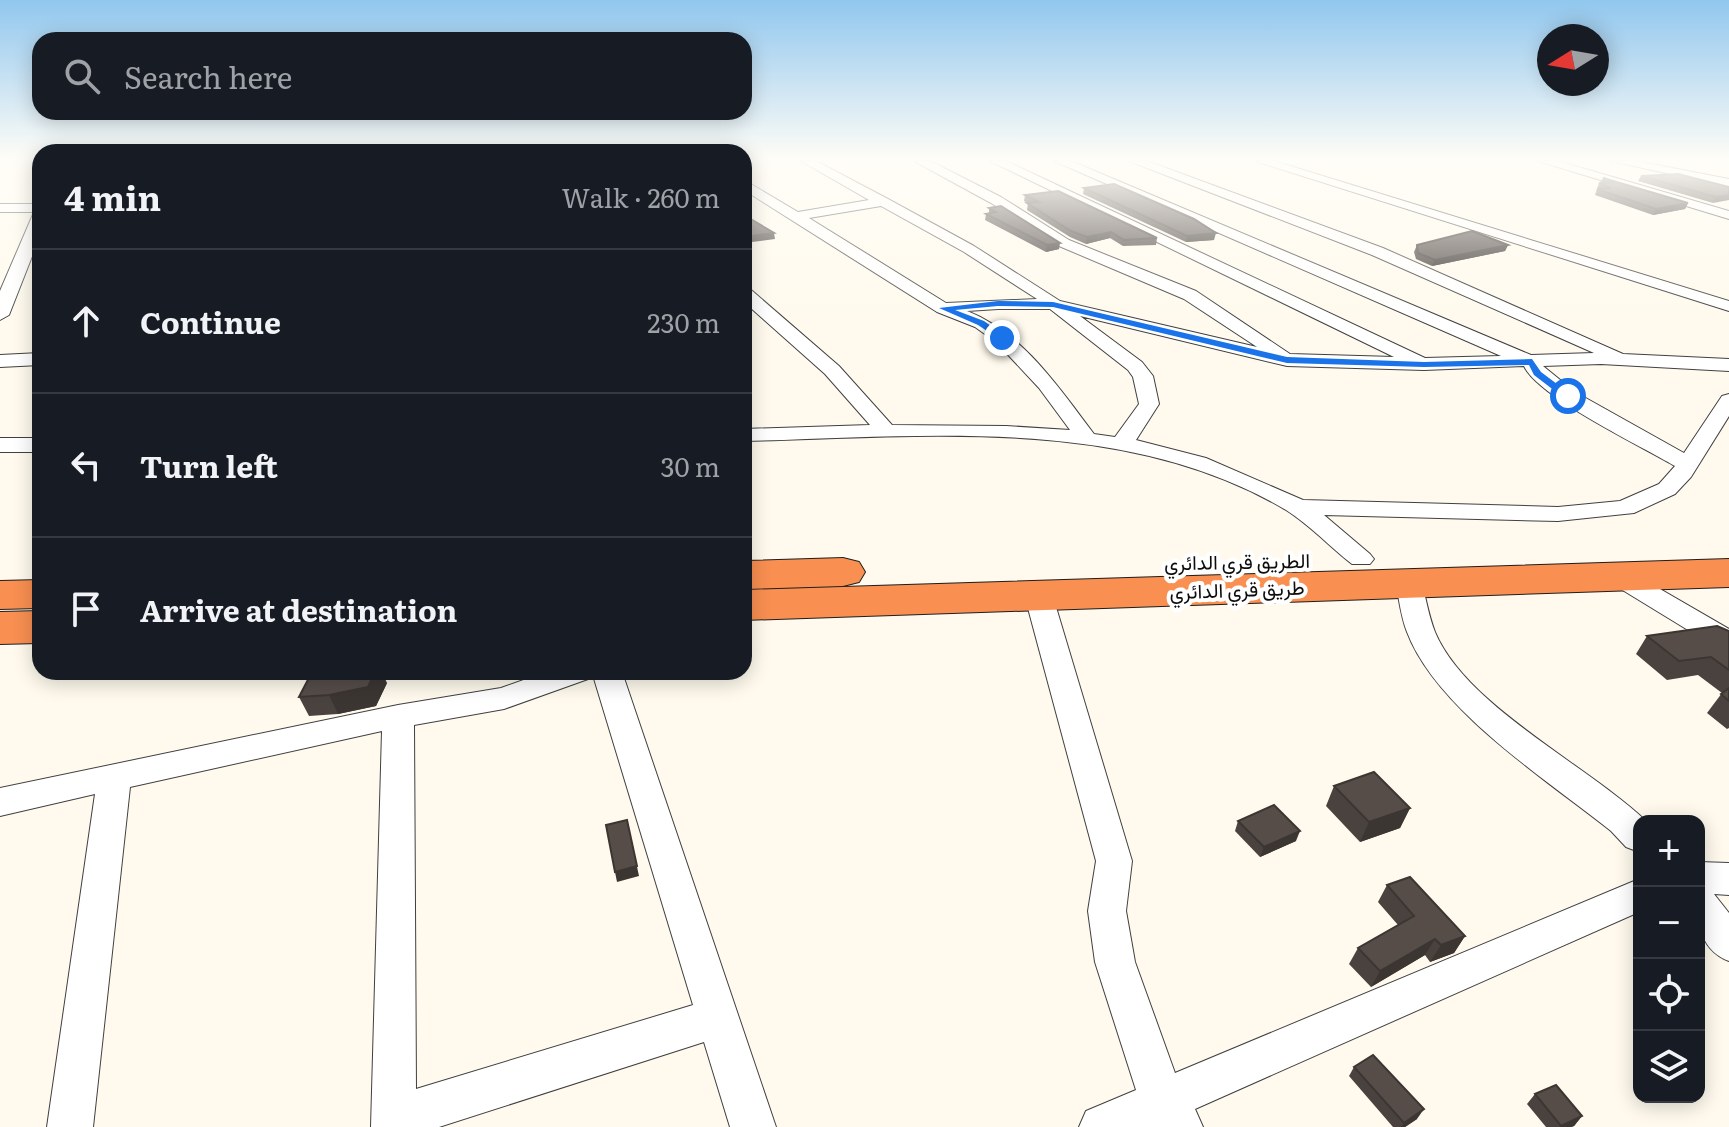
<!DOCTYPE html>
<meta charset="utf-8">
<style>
:root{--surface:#171b24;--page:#242831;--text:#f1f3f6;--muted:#9ea1a6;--line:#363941}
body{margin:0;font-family:Literata,Vazirmatn,serif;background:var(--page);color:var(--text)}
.controls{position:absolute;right:24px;bottom:24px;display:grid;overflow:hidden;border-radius:16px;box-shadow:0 4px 20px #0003}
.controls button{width:72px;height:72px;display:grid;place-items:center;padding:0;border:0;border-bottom:2px solid var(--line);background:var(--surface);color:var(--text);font:40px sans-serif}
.compass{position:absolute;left:1537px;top:24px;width:72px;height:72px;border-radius:50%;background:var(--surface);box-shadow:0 4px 20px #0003;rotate:259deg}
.stop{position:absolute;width:24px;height:24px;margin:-18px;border:6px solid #1a73e8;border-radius:50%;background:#fff}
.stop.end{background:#1a73e8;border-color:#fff;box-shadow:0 2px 8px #0008}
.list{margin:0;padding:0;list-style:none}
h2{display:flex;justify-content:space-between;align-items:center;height:104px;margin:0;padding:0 32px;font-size:34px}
h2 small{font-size:26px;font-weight:400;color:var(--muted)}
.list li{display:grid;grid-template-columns:52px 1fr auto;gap:24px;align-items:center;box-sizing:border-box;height:144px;padding:0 32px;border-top:2px solid var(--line)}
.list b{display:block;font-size:30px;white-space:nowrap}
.list em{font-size:26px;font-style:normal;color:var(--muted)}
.icon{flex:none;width:44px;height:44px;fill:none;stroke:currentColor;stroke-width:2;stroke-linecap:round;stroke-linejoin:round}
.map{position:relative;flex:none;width:1729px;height:1127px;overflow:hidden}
.search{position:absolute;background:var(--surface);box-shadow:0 4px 20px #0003;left:32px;top:32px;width:720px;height:88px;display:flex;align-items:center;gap:20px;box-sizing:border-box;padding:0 28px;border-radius:24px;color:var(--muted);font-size:30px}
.panel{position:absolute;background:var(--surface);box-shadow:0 4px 20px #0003;left:32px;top:144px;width:720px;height:536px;border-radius:24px}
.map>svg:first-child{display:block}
</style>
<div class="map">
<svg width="1729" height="1127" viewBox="0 0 1729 1127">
<rect width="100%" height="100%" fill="#fffaed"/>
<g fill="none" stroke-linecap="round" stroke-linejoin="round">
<defs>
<g id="street">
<path d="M801,161H816L888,199L974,246L1060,301L1257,347L1184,299L1059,246L991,203L914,161H930L1001,197L1069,240L1196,291L1290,354L1394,357L990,161H1006L1425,358L1501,356L1054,161H1071L1531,355L1594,353L1372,255L1129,161H1147L1383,248L1623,354L1729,359V371L1601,364L1543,366L1575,392L1684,453L1722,396L1729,394V416L1691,477L1675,494L1634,513L1558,521L1324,515L1370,554L1374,559L1370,564H1352C1330,547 1310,525 1286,510C1125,414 922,437 744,441V429L870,425L825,374L744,302V288L750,289L839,366L892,425L1006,426L1070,430L1039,388L996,342L975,327L937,312L744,190V180L798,212L869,200ZM881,206L964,252L1037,299L946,303L809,218ZM998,309H1050L1128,370L1133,377L1139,404L1115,437L1094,434C1059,388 1023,333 967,311ZM1080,316L1287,366L1424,370L1524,366C1538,397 1643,447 1675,466L1659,484L1620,501L1558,507L1303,500L1206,458L1136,440L1159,404L1153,376L1142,362Z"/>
<path d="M1255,161H1274L1729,301V311Z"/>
<path d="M1538,161H1558L1729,211V219Z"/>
<path d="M1611,161H1636L1729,179V187Z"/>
<path d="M0,204H40V236L9,315L0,320V291L34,212H0Z"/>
<path d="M40,353V365L0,367V355Z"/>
<rect x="0" y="438" width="40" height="14"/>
<path d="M1620,569L1629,571L1729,629V652L1719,649L1611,583L1607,577L1611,571Z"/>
<path d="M1409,576L1418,578L1422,584C1426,599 1429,617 1435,632C1466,706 1587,765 1646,821H1639V852L1626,847L1611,831C1547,780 1436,709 1407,632C1401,617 1399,599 1396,584L1400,578Z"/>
<path d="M1039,588L1049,591L1053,597L1132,861L1126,911L1135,962L1175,1073L1639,879V912L1195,1109L1203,1127H1079L1086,1111L1136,1090L1095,962L1088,911L1096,861L1025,597L1029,591Z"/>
<path d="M546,672H592L588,679L504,709L414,725L416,1089L693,1005L592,672H622L776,1127H730L704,1042L439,1127H371L382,731L130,787L93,1127H47L95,794L0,816V788L398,705L501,688Z"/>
<path d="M1699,862L1729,863V895L1714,894L1729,913V961C1688,945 1699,898 1699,862Z"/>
</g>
<g id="highway">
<path d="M843,558L859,562L865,572L859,582L843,586L744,589V561Z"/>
<path d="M1729,559V587L744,620V590Z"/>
<path d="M40,580V608L0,609V581Z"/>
<path d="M40,611V643L0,644V612Z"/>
</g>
</defs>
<use href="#street" stroke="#404040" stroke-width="2"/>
<use href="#highway" stroke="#1e1e1e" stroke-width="2"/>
<use href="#street" fill="#fff" fill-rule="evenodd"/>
<use href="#highway" fill="#f98f51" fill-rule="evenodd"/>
</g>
<g fill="#4a423f">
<path d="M1641,176L1729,187L1713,203L1638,181Z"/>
<path d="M1603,178L1688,203L1685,209L1653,215L1595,195L1599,183H1600Z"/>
<path d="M1084,188L1214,240L1186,242L1083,194Z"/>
<path d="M1025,195L1157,238L1156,245L1123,246L1110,238L1086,244L1070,237L1027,210L1028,203L1024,201Z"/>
<path d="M989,208L1059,249L1046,252L985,220L986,214L989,213Z"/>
<path d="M1417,245H1508L1505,251L1432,266L1416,259L1414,252Z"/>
<path d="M1729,631V728L1727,729L1707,713L1722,693L1698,675L1667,680L1636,654L1647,636Z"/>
<path d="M387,683L376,706L338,714L309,716L299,697Z"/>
<path d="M1334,786L1410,808L1400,828L1360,842L1326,806Z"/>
<path d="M1238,821L1296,841L1260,857L1235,831Z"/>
<path d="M1387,885L1465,936L1454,953L1430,962L1425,955L1371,987L1349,964L1358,948L1398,925L1378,902Z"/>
<path d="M1354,1067L1417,1119L1405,1127H1393L1349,1076Z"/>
<path d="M1535,1094L1582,1116L1574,1126L1571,1127H1546L1527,1104Z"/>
</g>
<g fill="#3c3633">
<path d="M1729,195V200L1713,203L1716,197Z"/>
<path d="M1688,203L1685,209L1653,215L1656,209Z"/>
<path d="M1111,232L1110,238L1086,244L1087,237Z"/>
<path d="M774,233L775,239L744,243V237Z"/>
<path d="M1216,233L1214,240L1186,242L1187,236Z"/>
<path d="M1060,243L1059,249L1046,252L1047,245Z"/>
<path d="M1508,245L1505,251L1432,266L1435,260Z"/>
<path d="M375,672H382L387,683L376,706L338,714L329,695Z"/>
<path d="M1410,808L1400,828L1360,842L1369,822Z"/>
<path d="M627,820L639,876L617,882L615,872Z"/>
<path d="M1300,831L1296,841L1260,857L1264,847Z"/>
<path d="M1465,936L1454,953L1430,962L1441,945Z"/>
<path d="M1435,939L1425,955L1371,987L1380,971Z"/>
<path d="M1424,1109L1417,1119L1405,1127H1401L1404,1123Z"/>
<path d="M1582,1116L1574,1126L1571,1127H1560Z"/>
</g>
<g fill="#564d49" stroke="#3c3633" stroke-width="2">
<path d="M1678,174L1729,187V195L1716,197L1641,176Z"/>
<path d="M1603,178L1688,203L1656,209L1597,189L1611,188L1599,183L1614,182Z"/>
<path d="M1114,184L1194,219L1216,233L1187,236L1084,188Z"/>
<path d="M1058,191L1157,238L1124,240L1111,232L1087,237L1071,231L1027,203L1039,202L1025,195Z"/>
<path d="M1001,206L1060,243L1047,245L986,214L996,212L989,208Z"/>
<path d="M744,215L774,233L744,237Z"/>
<path d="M1472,231L1508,245L1435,260L1418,253L1417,245Z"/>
<path d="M1717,626L1729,631V670L1711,657L1679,661L1647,636Z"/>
<path d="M312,672H375L368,687L329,695L299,697Z"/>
<path d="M1729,688V701L1721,694Z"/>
<path d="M1374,772L1410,808L1369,822L1334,786Z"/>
<path d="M1274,805L1300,831L1264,847L1238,821Z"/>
<path d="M627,820L637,866L615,872L606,825Z"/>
<path d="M1410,877L1465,936L1441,945L1435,939L1380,971L1358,948L1414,916L1387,885Z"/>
<path d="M1373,1055L1424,1109L1404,1123L1354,1067Z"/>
<path d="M1556,1085L1582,1116L1561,1126L1535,1094Z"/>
</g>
<linearGradient id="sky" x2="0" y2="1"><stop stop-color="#91c7ee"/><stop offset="0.5" stop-color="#fffdf7"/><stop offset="1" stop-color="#fffdf7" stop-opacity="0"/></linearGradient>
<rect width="1729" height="319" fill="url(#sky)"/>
<path fill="#1a73e8" d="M998,301L1053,302L1287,357L1424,362L1532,359L1541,372L1573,396L1564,398L1534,375L1529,365L1424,367L1287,363L1053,307L998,306L955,310L984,321L1005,336L1002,341L978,325L939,308Z"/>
<g text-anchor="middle" stroke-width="8" stroke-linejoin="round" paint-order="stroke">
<g font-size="20" fill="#0d0d0d" stroke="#fff">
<text transform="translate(1237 562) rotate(-1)" y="7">الطريق قري الدائري</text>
<text transform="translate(1237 590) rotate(-2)" y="7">طريق قري الدائري</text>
</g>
</g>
</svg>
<div class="controls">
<button>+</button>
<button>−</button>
<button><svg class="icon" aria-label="locate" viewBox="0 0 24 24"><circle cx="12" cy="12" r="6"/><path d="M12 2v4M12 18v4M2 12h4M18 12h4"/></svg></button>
<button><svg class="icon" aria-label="layers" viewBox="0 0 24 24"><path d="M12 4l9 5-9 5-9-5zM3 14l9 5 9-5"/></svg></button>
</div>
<svg class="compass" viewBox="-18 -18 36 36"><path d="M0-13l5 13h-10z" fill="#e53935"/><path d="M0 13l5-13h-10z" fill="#9ea1a6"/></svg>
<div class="stop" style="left:1568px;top:396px"></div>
<div class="stop end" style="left:1002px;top:338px"></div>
<div class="search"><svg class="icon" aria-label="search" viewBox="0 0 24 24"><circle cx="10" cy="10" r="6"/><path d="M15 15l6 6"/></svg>Search here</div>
<section class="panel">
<h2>4 min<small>Walk · 260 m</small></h2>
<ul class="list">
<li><svg class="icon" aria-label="ahead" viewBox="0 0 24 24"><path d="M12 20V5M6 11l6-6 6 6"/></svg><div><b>Continue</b></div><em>230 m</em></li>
<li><svg class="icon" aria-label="left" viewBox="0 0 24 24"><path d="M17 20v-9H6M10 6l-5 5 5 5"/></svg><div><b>Turn left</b></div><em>30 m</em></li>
<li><svg class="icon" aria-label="arrive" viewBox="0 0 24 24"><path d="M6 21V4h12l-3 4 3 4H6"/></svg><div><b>Arrive at destination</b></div></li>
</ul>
</section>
</div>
